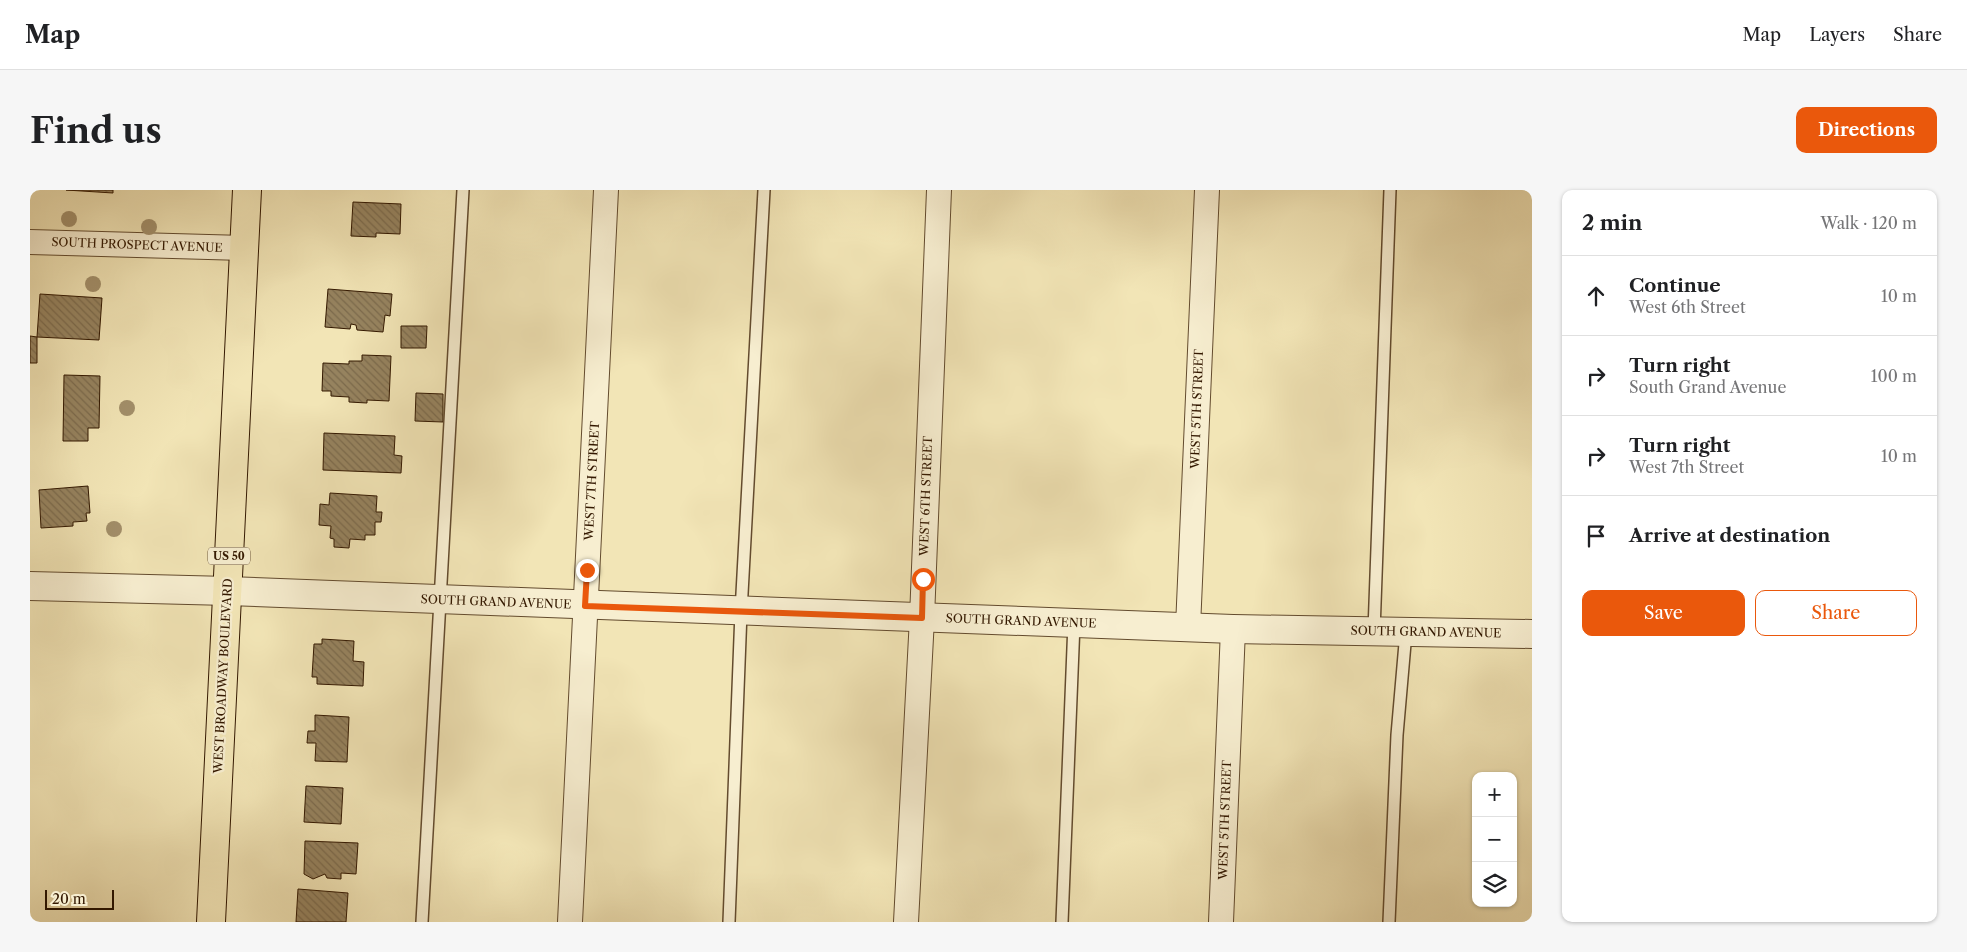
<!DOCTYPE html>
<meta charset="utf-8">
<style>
:root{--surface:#fff;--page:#f6f6f6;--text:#202124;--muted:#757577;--line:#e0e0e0;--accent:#ea580c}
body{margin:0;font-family:"Libre Caslon Text",serif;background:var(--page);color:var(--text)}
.controls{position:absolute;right:15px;bottom:15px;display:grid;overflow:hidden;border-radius:10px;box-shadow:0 1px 4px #0004}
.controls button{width:45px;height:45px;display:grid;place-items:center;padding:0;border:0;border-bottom:1px solid var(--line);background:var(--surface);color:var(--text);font:25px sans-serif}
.scale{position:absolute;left:15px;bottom:12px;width:69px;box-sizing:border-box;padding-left:5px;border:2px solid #331800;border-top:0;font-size:14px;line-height:18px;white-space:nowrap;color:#331800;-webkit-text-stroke:4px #f7eed0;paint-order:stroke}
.stop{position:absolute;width:15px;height:15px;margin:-11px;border:4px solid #ea580c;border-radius:50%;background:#fff}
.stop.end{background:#ea580c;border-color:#fff;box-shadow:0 1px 5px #0008}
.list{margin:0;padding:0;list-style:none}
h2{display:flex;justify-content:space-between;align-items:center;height:65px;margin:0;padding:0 20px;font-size:21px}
h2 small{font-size:16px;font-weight:400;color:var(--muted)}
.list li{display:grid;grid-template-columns:32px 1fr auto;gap:15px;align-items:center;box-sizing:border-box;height:80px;padding:0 20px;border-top:1px solid var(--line)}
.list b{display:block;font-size:19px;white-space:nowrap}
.list p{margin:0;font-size:16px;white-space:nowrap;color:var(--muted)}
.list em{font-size:16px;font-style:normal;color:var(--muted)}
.actions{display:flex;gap:10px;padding:15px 20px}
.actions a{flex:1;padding:11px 0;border:1px solid var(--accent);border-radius:10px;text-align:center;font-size:18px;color:var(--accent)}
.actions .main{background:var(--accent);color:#fff}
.icon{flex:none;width:28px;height:28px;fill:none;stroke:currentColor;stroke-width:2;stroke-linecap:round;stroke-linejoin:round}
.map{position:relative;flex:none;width:1502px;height:732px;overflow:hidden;border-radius:10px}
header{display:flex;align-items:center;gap:30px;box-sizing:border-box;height:70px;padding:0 25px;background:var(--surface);border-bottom:1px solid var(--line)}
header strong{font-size:24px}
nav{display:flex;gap:28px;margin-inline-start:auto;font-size:18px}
.intro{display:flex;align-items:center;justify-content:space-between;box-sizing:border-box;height:120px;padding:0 30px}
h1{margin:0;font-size:35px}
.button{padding:12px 22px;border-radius:10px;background:var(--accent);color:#fff;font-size:18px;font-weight:700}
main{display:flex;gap:30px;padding:0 30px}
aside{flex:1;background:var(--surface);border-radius:10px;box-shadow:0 1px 4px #0004}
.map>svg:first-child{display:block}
</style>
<header>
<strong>Map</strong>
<nav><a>Map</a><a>Layers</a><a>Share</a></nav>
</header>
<div class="intro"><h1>Find us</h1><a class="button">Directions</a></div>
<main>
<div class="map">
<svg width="1502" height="732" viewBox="0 0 1502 732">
<defs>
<pattern id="building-back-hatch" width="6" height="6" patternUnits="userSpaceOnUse" patternTransform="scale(1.25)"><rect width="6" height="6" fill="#96835f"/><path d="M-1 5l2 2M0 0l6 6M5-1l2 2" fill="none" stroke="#7b6a4c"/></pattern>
</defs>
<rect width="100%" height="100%" fill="#f2e5b6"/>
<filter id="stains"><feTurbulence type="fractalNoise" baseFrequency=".004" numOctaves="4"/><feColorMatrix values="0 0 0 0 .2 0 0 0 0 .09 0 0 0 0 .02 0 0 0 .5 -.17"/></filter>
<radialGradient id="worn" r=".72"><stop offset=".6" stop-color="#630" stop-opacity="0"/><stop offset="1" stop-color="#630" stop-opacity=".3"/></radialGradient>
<g fill="url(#building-back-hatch)" stroke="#331800">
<path d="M36,0H83V3Z"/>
<path d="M323,12L371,14L370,44L346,43V47L321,46Z"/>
<path d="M298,99L362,104L360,126L355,125L353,142L327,140L326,135L321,134L320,139L295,137Z"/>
<path d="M10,104L72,108L69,150L7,147Z"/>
<path d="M371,136H397L396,158H371Z"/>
<path d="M0,146L7,147V173H0Z"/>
<path d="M332,165L361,166L359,211L337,210V213L319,212V207L301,206V201H292L293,173L319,174V171H332Z"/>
<path d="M34,185L70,186L69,238H58V251H33Z"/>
<path d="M386,203L413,204V232L385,231Z"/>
<path d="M294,243L365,246L364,265L372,266L371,283L293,280Z"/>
<path d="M58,296L60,323H56L57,331L43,332V336L11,338L9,300Z"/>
<path d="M300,303L347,306L346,322H352L351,332H345V345H335V350L320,349L319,358L304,357V349L300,348L301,336L289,335L290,314L299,315Z"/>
<path d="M292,449L324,451L323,471L334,472L333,496L287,494V487H282L284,454H292Z"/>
<path d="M285,525L319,527L317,572L285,571L286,553H277L278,541H285Z"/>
<path d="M276,596L313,598L311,634L274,632Z"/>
<path d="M275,651L328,653L326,684L311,683V689L297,688L295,684L283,689L274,684Z"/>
<path d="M268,699L318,703L316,732H266Z"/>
</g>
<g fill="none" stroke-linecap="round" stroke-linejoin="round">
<defs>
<g id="service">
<path d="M1344,441L1360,0"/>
<path d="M392,732L433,0"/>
<path d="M699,732L711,422L734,0"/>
<path d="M1032,732L1044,433"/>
<path d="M1359,732L1367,545L1376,442"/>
</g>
<g id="minor">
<path d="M0,52L214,58"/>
<path d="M1158,437L1177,0"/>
<path d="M540,732L576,0"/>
<path d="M876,732L892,428L909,0"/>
<path d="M1191,732L1203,439"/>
</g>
<path id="tertiary" d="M0,396L198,401L1203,439L1502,444"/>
<path id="trunk" d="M181,732L217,0"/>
</defs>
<use href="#service" stroke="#634b2e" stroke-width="14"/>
<use href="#minor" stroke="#634b2e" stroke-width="26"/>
<use href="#tertiary" stroke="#634b2e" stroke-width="30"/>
<use href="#trunk" stroke="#331800" stroke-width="30"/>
<use href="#service" stroke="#f7eed0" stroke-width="11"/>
<use href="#minor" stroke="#f7eed0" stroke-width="24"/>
<use href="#tertiary" stroke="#f7eed0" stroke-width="28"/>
<use href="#trunk" stroke="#f2e5b6" stroke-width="28"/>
</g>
<g fill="#a3906b">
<circle cx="39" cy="29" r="8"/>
<circle cx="119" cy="37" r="8"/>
<circle cx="63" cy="94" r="8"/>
<circle cx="97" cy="218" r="8"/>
<circle cx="84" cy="339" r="8"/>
</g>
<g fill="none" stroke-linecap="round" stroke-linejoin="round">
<path stroke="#ea580c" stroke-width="6" d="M557,380L555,416L892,428L893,389"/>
</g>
<g text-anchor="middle" stroke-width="4.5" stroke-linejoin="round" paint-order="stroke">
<rect fill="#f7eed0" stroke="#6e583e" stroke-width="1" x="178" y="357.5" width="42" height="17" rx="4"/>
<g font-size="11" font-weight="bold" fill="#331800">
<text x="199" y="370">US 50</text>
</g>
<g font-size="12" fill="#331800" stroke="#f7eed0">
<text transform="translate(107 55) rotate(2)" y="4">SOUTH PROSPECT AVENUE</text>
<text transform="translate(1167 219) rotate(-88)" y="4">WEST 5TH STREET</text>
<text transform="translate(562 291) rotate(-87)" y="4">WEST 7TH STREET</text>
<text transform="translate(896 306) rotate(-88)" y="4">WEST 6TH STREET</text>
<text transform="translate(466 412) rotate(2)" y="4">SOUTH GRAND AVENUE</text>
<text transform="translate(991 431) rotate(2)" y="4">SOUTH GRAND AVENUE</text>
<text transform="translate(1396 442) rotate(1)" y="4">SOUTH GRAND AVENUE</text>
<text transform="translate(193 486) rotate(-87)" y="4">WEST BROADWAY BOULEVARD</text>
<text transform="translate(1195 630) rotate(-88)" y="4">WEST 5TH STREET</text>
</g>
</g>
<rect width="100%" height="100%" filter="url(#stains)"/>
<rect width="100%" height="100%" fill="url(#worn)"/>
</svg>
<div class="controls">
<button>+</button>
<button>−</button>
<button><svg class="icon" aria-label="layers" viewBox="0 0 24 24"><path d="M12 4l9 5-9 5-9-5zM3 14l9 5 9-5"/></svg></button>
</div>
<div class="scale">20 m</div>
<div class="stop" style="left:893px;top:389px"></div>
<div class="stop end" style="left:557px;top:380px"></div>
</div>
<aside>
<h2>2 min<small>Walk · 120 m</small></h2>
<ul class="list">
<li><svg class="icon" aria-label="ahead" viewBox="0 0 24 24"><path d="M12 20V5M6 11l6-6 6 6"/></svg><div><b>Continue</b><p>West 6th Street</p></div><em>10 m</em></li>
<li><svg class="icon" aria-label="right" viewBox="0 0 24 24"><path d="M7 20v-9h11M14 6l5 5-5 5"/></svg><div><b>Turn right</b><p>South Grand Avenue</p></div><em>100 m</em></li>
<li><svg class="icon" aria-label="right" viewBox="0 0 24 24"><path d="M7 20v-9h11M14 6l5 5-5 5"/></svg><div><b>Turn right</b><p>West 7th Street</p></div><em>10 m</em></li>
<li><svg class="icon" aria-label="arrive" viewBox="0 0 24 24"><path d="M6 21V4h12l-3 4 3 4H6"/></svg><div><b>Arrive at destination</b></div></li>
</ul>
<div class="actions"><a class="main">Save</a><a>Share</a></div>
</aside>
</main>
